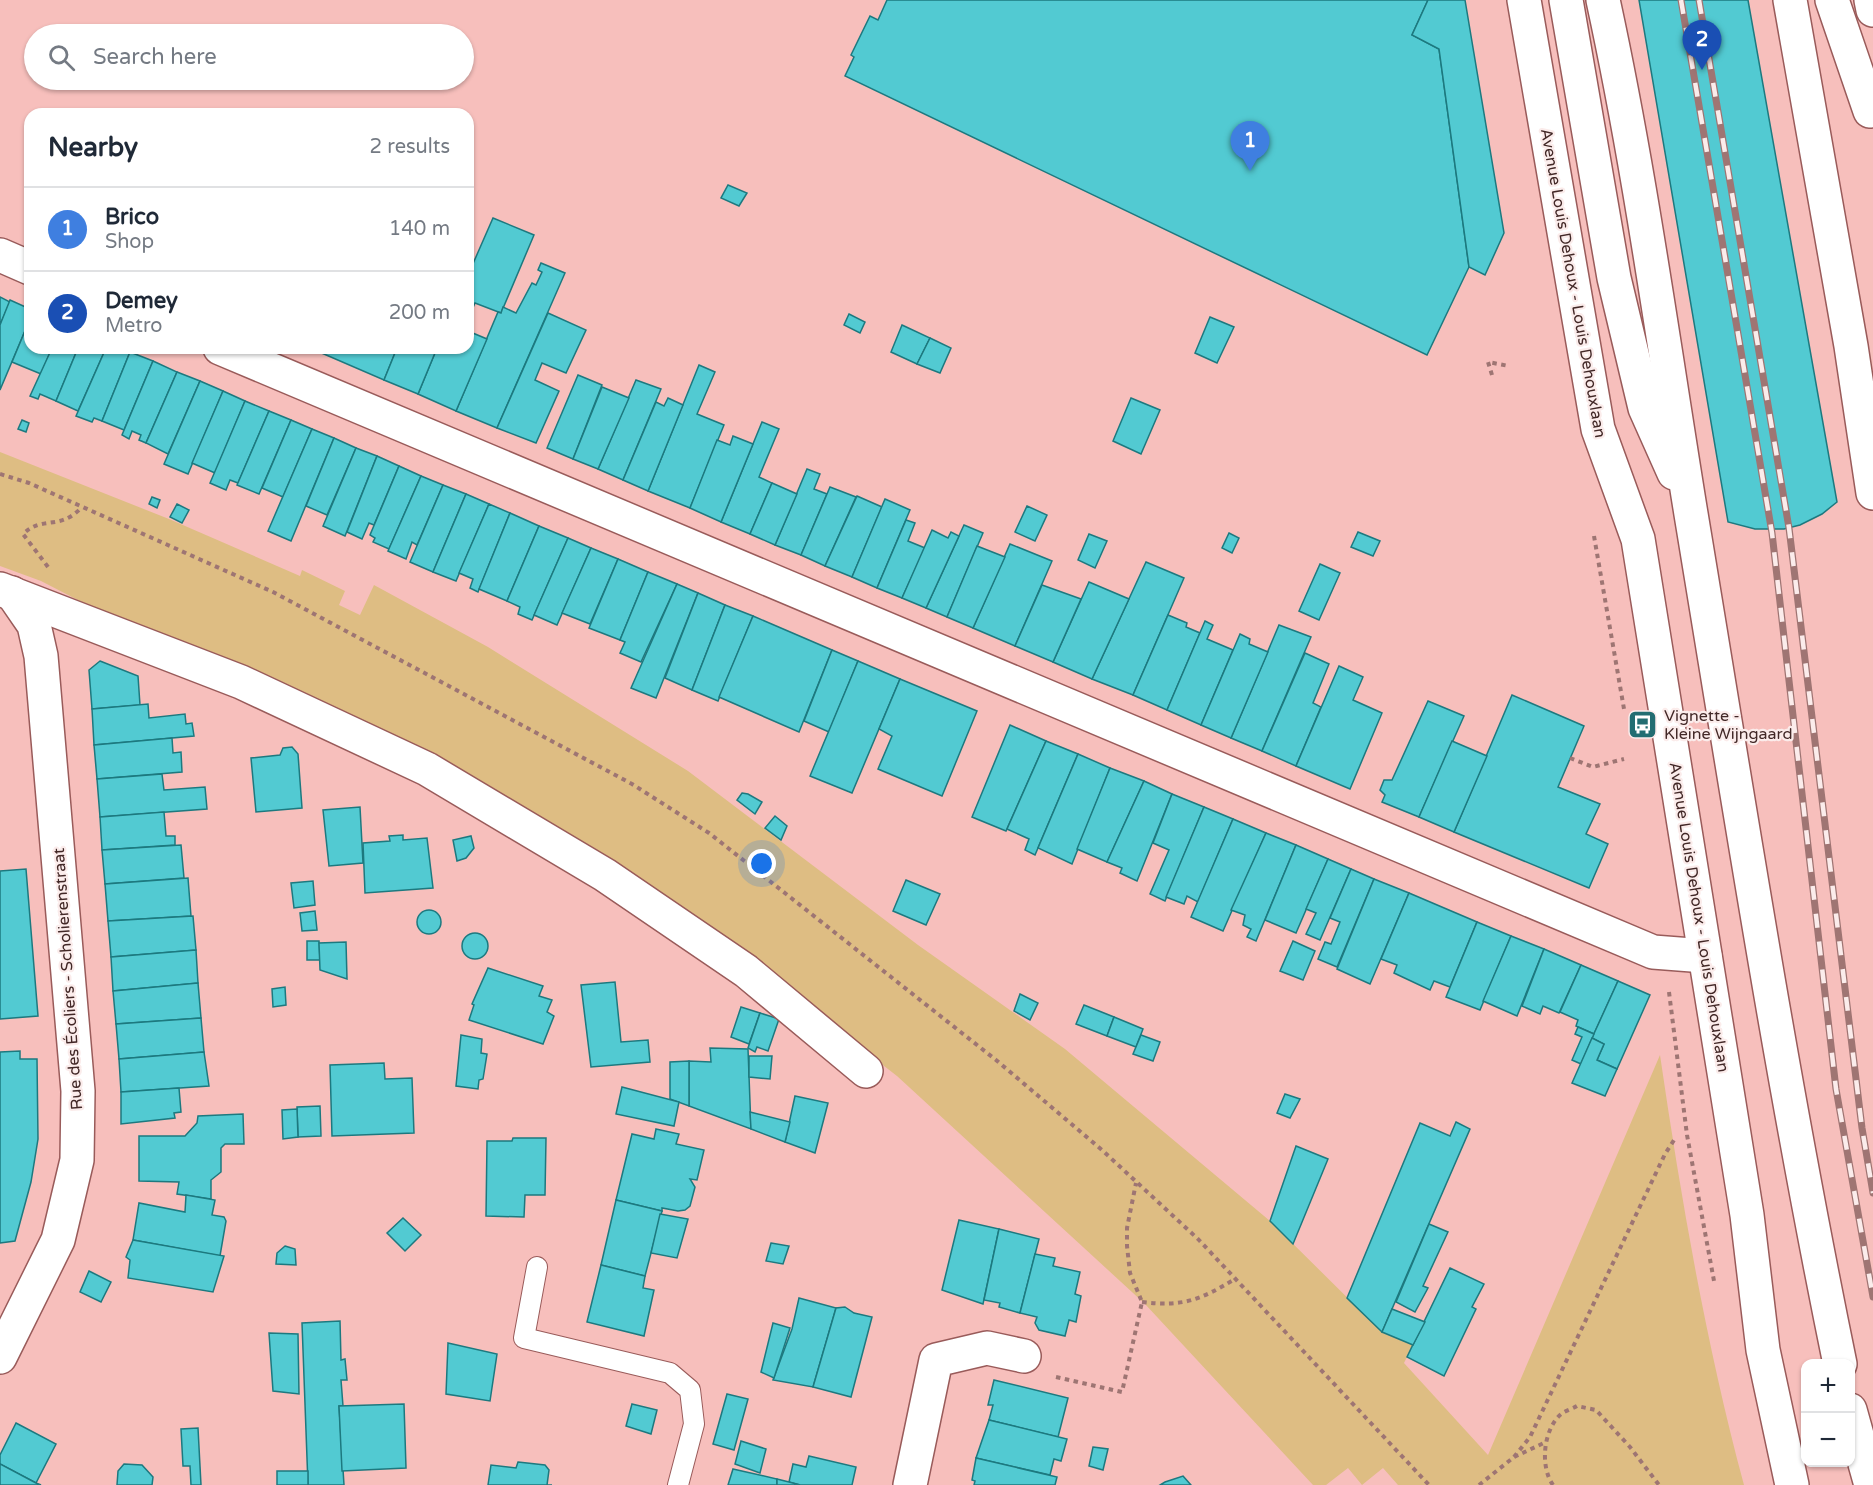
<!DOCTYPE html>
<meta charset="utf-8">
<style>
:root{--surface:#fff;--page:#f6f6f7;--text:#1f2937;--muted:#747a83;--line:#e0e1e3;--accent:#0b8043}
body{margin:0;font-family:"Varela Round",sans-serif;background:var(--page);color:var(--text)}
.controls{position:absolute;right:18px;bottom:18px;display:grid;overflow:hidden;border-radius:12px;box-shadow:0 2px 4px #0004}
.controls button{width:54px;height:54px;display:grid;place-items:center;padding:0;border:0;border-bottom:2px solid var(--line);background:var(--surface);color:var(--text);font:30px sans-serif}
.you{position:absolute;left:762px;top:864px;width:21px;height:21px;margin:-15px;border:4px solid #fff;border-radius:50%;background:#1a73e8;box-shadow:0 0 0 9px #1a73e833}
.badge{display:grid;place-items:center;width:39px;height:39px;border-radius:50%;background:var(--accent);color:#fff;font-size:20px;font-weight:700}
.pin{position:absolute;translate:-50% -50px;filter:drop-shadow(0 2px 3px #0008)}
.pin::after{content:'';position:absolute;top:32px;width:21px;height:18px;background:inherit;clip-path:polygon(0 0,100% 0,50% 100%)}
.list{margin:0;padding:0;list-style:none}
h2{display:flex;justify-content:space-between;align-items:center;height:78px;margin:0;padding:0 24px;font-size:26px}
h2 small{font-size:20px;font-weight:400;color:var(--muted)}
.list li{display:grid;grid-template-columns:39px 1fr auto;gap:18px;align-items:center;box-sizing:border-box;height:84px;padding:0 24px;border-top:2px solid var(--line)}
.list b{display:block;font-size:22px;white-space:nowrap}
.list p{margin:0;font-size:20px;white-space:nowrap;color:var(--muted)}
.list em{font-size:20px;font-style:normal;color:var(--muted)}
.icon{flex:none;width:33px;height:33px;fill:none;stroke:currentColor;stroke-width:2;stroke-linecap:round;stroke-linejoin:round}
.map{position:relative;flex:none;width:1873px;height:1485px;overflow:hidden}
.search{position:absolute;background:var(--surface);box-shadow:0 2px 4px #0004;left:24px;top:24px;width:450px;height:66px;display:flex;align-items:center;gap:15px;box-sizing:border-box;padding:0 21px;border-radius:33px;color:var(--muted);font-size:22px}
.panel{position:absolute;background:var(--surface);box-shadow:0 2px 4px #0004;left:24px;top:108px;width:450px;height:246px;border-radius:18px}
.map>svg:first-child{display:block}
</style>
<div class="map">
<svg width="1873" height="1485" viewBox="0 0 1873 1485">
<rect width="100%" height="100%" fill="#f7bfbc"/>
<path fill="#debd83" d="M0,452L169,519L300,576L302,570L345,591L339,605L360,615L374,585L488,647L688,771L918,945L1065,1049L1270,1221L1382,1332L1413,1345L1404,1363L1488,1455L1660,1055C1681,1199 1706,1344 1744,1485H1398L1383,1468L1362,1485L1348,1468L1326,1485H1313L1145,1304L897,1076L759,969L664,903L41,581L0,566Z"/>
<g fill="#52cad2" stroke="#1d797f" stroke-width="1.5">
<path d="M887,0H1428L1412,35L1439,49L1469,267L1427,355L845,76L854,57L851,55L870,16L878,20Z"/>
<path d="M1428,0H1465L1504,233L1485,275L1469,267L1439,49L1412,35Z"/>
<path d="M1639,0H1748L1837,502L1822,514L1800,525L1784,529H1755L1728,522Z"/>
<path d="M728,185L747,193L739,206L721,198Z"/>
<path d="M493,218L534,235L501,313L475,303L468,319V275Z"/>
<path d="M541,263L565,273L497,428L456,411L498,312L501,313L503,307L516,313L532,283L536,285L542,272L538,270Z"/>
<path d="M0,297L10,302L0,325Z"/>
<path d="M10,300L30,309V319L0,390V325Z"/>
<path d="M548,313L586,330L566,373L542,363L535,380L559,391L536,443L497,428Z"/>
<path d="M849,314L865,322L860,333L844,325Z"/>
<path d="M1210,317L1234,327L1217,363L1195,353Z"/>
<path d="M30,319V348H52L41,374L12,362Z"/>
<path d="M902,325L930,338L917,364L891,352Z"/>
<path d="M468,331L487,339L456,411L418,394L437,348H468Z"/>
<path d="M930,338L951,348L940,373L917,364Z"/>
<path d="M52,348H78L56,401L40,394L38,399L30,396Z"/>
<path d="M78,348H106L78,411L56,401Z"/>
<path d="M106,348H122L130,352L102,421L94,418L92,422L76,416Z"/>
<path d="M310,348H397L384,380Z"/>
<path d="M397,348H437L418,394L384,380Z"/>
<path d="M130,352L153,361L124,430L102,421Z"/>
<path d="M153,361L177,372L146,443L139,440L141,435L132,431L129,439L122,435Z"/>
<path d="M699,365L715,372L697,414L724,425L690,508L648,491Z"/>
<path d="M177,372L200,381L168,454L146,443Z"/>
<path d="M578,375L602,385L573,459L547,448Z"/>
<path d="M636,380L661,389L623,480L598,469Z"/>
<path d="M200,381L223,391L188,474L164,464Z"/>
<path d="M602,387L629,398L598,469L573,459Z"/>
<path d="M223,391L245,401L215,473L192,463Z"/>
<path d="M668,398L683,405L648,491L623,480L656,402L664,406Z"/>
<path d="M1131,398L1160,410L1141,454L1113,441Z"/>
<path d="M245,401L269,411L238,483L230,480L226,490L210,483Z"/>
<path d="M269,411L291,420L259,494L237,485Z"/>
<path d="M22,420L29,423L26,432L18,429Z"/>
<path d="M291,420L312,429L283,497L262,488Z"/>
<path d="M762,422L779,429L759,477L772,483L750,534L721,522Z"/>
<path d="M312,429L334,438L291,541L268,531Z"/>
<path d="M733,436L753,444L721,522L690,508L717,440L730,445Z"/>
<path d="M334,438L356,448L327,515L306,506Z"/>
<path d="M356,448L377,456L345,536L323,526Z"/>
<path d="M377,456L399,466L374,525L369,523L362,539L347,532Z"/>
<path d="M399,466L421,476L389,549L373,542L375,538L370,535Z"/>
<path d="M807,469L820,474L814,489L827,494L801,555L775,545Z"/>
<path d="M421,476L443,485L417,545L412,542L406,559L388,551Z"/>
<path d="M772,483L797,494L775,545L750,534Z"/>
<path d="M443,485L466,494L433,572L410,562Z"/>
<path d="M830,487L856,497L825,566L801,555Z"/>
<path d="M466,494L489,504L456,581L433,572Z"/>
<path d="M857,496L882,507L852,577L825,566Z"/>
<path d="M152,497L160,500L157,508L149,504Z"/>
<path d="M885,499L910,510L877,588L852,577Z"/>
<path d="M177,504L189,510L182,523L170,517Z"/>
<path d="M489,504L510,513L478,592L470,588L473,579L459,573Z"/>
<path d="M1027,506L1047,515L1035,541L1015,532Z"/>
<path d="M510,513L539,526L507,601L479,589Z"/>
<path d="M906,520L915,523L908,541L925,548L902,598L877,588Z"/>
<path d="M964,525L983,533L947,617L926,608Z"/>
<path d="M539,526L568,538L532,620L518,614L520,607L507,601Z"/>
<path d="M932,530L948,538L951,532L959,536L926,608L902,598Z"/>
<path d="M1358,532L1380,541L1373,556L1351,547Z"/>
<path d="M1229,533L1239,538L1232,553L1222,548Z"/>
<path d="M1089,534L1107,541L1095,568L1078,560Z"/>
<path d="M568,538L591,548L557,625L534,615Z"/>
<path d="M1010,544L1052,561L1015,646L973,628Z"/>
<path d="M977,546L1005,557L973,628L947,617Z"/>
<path d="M591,548L618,559L590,624L562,613Z"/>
<path d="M618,559L648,572L620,640L589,628Z"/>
<path d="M1146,562L1184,578L1133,695L1092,679Z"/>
<path d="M1320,564L1340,573L1319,620L1299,611Z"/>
<path d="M648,572L677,584L641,662L620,653L625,642L620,640Z"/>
<path d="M1089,582L1129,599L1092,679L1053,662Z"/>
<path d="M677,584L698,593L656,698L631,688Z"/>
<path d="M1042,585L1081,599L1053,662L1015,646Z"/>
<path d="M698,593L725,605L692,690L665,678Z"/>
<path d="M725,605L753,616L718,701L692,690Z"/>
<path d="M1168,615L1187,623L1186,627L1200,633L1167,710L1133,695Z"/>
<path d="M753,616L832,650L799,732L719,697Z"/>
<path d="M1205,621L1213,625L1207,639L1233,650L1201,725L1167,710Z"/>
<path d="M1279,625L1311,637L1262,751L1231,738Z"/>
<path d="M1240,634L1250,639L1249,644L1268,652L1231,738L1201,725Z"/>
<path d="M832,650L858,661L829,732L804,721Z"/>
<path d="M1305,653L1329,664L1313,703L1321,707L1296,766L1262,751Z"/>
<path d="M100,661L138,676L140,705L92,709L89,670Z"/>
<path d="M858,661L900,679L852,793L810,776Z"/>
<path d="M1339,666L1363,677L1353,700L1382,713L1350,789L1296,766Z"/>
<path d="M900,679L977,711L942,796L878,769L892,736L879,729Z"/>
<path d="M1512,695L1584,726L1558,787L1600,804L1586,834L1608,844L1589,888L1454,832Z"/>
<path d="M1428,701L1464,716L1419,817L1382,802L1385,795L1380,790L1384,780H1392Z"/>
<path d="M148,704L149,718L185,714L186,724L192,723L194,736L94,745L92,709Z"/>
<path d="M1010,725L1046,741L1006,831L972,817Z"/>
<path d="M172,738L173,753L181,752L182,772L97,779L94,745Z"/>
<path d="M1046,741L1078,754L1035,855L1025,850L1029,839L1007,829Z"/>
<path d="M1452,741L1487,756L1454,832L1419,817Z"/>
<path d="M292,747L298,754L302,808L256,812L251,758L280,755L283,748Z"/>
<path d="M1078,754L1110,768L1072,864L1038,848Z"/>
<path d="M1110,768L1144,781L1107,862L1077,849Z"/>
<path d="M162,774L164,790L205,787L207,809L100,817L97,779Z"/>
<path d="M1144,781L1172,794L1137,881L1120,873L1122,868L1107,862Z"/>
<path d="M742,793L748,794L762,802L755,814L737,800Z"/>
<path d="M1172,794L1204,807L1165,901L1150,894L1169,850L1153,843Z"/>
<path d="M360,807L363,863L329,866L323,810Z"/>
<path d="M1204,807L1233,819L1198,902L1187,896L1184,904L1166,897Z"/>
<path d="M164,812L166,836H175V845L102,850L100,817Z"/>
<path d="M775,816L787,826L781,840L765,828Z"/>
<path d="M1233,819L1266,833L1223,931L1191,917Z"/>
<path d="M1266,833L1296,845L1256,941L1247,937L1251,929L1243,925L1245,915L1231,910Z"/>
<path d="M403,835V840L427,838L433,888L365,893L363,843L390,841L389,836Z"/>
<path d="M471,836L474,848L466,858L457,861L453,840Z"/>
<path d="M181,845L184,878L105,884L102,850Z"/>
<path d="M1296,845L1328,859L1296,933L1265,920Z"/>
<path d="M1328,859L1351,869L1320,940L1306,934L1316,913L1306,909Z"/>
<path d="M26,869L38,1016L0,1019V871Z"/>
<path d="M1351,869L1374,879L1337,967L1318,959L1325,942L1331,944L1340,922L1330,918Z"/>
<path d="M188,878L191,916L108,921L105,884Z"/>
<path d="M1374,879L1409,893L1370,984L1337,969Z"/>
<path d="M906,880L940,894L926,925L893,911Z"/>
<path d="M313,881L315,905L294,908L291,883Z"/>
<path d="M1409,893L1477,922L1450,987L1434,981L1430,990L1394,973L1397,965L1381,959Z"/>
<circle cx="429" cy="922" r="12"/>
<path d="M315,911L317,930L302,931L300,913Z"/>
<path d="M193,916L196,950L111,957L108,921Z"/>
<path d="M1477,922L1511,936L1480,1010L1446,997Z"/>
<circle cx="475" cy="946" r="13"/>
<path d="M1511,936L1544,949L1517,1016L1483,1001Z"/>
<path d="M307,941H319L320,960H307Z"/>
<path d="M1293,941L1315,951L1303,980L1280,971Z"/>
<path d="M346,942L347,979L320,970L319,943Z"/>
<path d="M1544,949L1581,965L1559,1013L1543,1006L1540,1014L1522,1006Z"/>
<path d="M196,950L198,983L113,991L111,957Z"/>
<path d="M1581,965L1618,981L1594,1034L1576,1026L1578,1020L1560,1012Z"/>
<path d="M488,968L543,986L539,996L552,1000L547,1012L554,1016L543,1044L469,1020L474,1005L472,1004Z"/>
<path d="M1618,981L1650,995L1617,1069L1597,1060L1604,1044L1592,1038Z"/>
<path d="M615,982L621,1042L648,1040L650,1062L591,1067L581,985Z"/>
<path d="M198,983L201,1018L116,1024L113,991Z"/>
<path d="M285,987L286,1005L273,1007L272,989Z"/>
<path d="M1020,994L1038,1003L1030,1020L1014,1011Z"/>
<path d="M1084,1005L1114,1017L1107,1036L1076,1024Z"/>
<path d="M741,1007L760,1013L749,1044L731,1037Z"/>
<path d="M760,1013L779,1019L768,1051L757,1047L755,1052L748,1048Z"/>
<path d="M1114,1017L1143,1029L1136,1047L1107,1036Z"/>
<path d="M201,1018L204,1052L119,1059L116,1024Z"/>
<path d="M1578,1027L1594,1034L1581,1064L1572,1060L1582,1037L1575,1034Z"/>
<path d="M461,1035L482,1039L481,1053L487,1054L483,1079L479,1080L478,1089L456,1086Z"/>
<path d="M1141,1035L1160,1042L1153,1061L1133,1054Z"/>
<path d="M1592,1038L1604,1044L1597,1060L1617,1069L1605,1096L1572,1083Z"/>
<path d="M710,1048L748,1049L751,1129L689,1106V1061L711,1062Z"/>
<path d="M20,1051V1059H37L38,1139L31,1182L15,1241L0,1243V1052Z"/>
<path d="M204,1052L209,1086L121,1092L119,1059Z"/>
<path d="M749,1056H772L770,1079L749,1077Z"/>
<path d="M689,1061V1106L670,1099V1062Z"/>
<path d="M384,1063L385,1079L412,1078L414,1133L332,1136L330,1065Z"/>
<path d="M622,1087L679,1102L674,1126L616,1114Z"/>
<path d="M179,1088L181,1112L174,1113L175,1118L121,1124V1092Z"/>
<path d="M1285,1094L1300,1099L1290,1118L1277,1113Z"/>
<path d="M795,1096L828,1103L815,1153L785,1142Z"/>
<path d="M320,1106L321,1136L298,1137L297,1107Z"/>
<path d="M297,1109L298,1137L283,1139L282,1110Z"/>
<path d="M750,1112L790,1122L785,1142L751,1129Z"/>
<path d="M243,1114L244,1144H225L221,1148V1172L211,1180V1199L177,1194L179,1182L139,1181V1136H185L197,1123L198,1116Z"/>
<path d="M1456,1122L1470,1129L1382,1332L1347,1298L1420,1123L1450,1136Z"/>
<path d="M656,1129L679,1134L676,1144L704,1150L697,1180L690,1179L695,1187L690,1206L685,1210L678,1211L662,1208V1211L616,1200L632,1134L654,1139Z"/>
<path d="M513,1138H546L545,1195H525L524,1217L486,1216L487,1141H512Z"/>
<path d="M1296,1146L1328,1159L1293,1244L1270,1221Z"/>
<path d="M186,1195L215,1200L212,1215L224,1217L226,1221L220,1256L133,1240L139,1203L185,1212Z"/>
<path d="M616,1200L662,1211L645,1276L601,1265Z"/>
<path d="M660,1214L688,1219L677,1258L651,1253Z"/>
<path d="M403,1218L421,1235L405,1251L387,1233Z"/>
<path d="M959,1220L999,1229L983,1304L942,1290Z"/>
<path d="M1429,1224L1448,1232L1423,1286L1428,1288L1415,1312L1396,1302Z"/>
<path d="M999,1229L1039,1239L1020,1313L999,1307L1000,1303L984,1300Z"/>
<path d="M133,1240L224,1256L213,1292L128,1278L130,1260L126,1257Z"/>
<path d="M771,1243L789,1246L783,1264L766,1261Z"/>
<path d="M285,1246L295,1249L296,1265L276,1264L277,1253Z"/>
<path d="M1035,1254L1055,1258L1053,1266L1080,1272L1075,1294L1081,1296L1076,1322L1069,1320L1065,1336L1039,1330L1035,1323L1037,1317L1020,1313Z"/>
<path d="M601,1265L645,1276L643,1288L654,1290L644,1336L587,1322Z"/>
<path d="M1450,1268L1484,1284L1472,1307L1476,1309L1444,1376L1407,1357Z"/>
<path d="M89,1271L111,1282L101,1302L80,1292Z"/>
<path d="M799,1298L836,1308L813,1387L773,1380L792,1329Z"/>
<path d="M845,1307L854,1313L872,1317L851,1397L813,1387L836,1308Z"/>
<path d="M1392,1309L1425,1322L1413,1345L1382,1332Z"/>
<path d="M340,1321L341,1360L345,1359L347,1380H341L343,1406H339L344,1485H308L302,1323Z"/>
<path d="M773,1323L790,1328L774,1378L761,1372Z"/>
<path d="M269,1333L298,1334L299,1394L273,1391Z"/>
<path d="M448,1343L497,1354L490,1401L446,1394Z"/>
<path d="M994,1380L1068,1398L1058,1437L989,1420L993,1405H988Z"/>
<path d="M727,1394L748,1399L734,1450L713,1444Z"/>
<path d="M404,1404L406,1468L342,1471L339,1406Z"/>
<path d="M632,1404L657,1410L651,1434L626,1426Z"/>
<path d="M989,1420L1067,1439L1061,1461L1054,1459L1050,1475L976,1458Z"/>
<path d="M16,1423L56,1444L36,1483L0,1464V1455Z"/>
<path d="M198,1428L201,1485H191L190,1466H183L181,1429Z"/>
<path d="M741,1441L766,1449L760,1473L735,1464Z"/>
<path d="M1093,1447L1108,1449L1103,1470L1089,1466Z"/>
<path d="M809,1456L856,1467L852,1485H800L789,1482L793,1464L806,1467Z"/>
<path d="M976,1458L1057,1477L1055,1485H974L975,1481L972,1480Z"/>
<path d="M518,1462L545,1465L549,1470L547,1485H552H488L491,1465L516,1468Z"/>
<path d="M0,1464L36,1483L41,1485H0Z"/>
<path d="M124,1464L142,1465L153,1477L152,1485H117L118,1471Z"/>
<path d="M733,1469L777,1479V1485H728Z"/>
<rect x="277" y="1471" width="31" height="14"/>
<path d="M1183,1476L1191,1485H1160L1165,1482Z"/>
<path d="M777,1479L789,1482L800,1485H777Z"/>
</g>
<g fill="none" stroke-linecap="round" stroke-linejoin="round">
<defs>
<path id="lane" d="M537,1267L524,1338L670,1373L690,1390L694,1424L678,1485"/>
<g id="street">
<path d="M0,255L30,268"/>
<path d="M220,348L1653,952L1705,956"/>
<path d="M0,589L241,682L427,769L605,875L746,971L866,1071"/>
<path d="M0,1357L58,1240L77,1160L78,1091L41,656L34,625L12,593"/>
<path d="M910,1485L936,1360L987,1348L1024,1356"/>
</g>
<g id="secondary">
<path d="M1524,0L1598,429L1638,539L1747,1215L1763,1350L1792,1485"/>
<path d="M1871,0L1873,10"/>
</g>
<g id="highway">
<path d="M1566,0L1614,278L1645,408L1674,473"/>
<path d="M1603,0C1640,170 1663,342 1691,514C1738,798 1782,1082 1840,1364"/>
<path d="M1790,0L1851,346L1873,493"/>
<path d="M1832,0L1870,111"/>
<path d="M1850,1410L1871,1485"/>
</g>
</defs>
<use href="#lane" stroke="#995b5a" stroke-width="22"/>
<use href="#street" stroke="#995b5a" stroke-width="36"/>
<use href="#secondary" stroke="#995b5a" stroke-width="36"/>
<use href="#highway" stroke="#995b5a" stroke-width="36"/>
<g stroke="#9e7573" stroke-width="4" stroke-dasharray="4.5 4.5" stroke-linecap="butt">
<path d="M1492,375L1488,362L1509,366"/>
<path d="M0,474L29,483L273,592L632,784L709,833L996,1060L1102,1150L1198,1239L1429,1485"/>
<path d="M1594,536L1624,709"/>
<path d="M48,567L23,534C43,515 59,531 81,508"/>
<path d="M1570,758L1593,767L1624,759"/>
<path d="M1669,992L1687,1135L1714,1281"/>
<path d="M1142,1302C1183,1307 1200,1300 1235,1279"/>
<path d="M1056,1377L1122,1392L1142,1302L1130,1273L1127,1246V1228L1136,1183"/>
<path d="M1514,1457L1530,1437L1665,1154L1676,1137"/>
<path d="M1479,1485L1514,1457L1546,1442"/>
<path d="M1553,1485C1540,1467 1543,1431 1560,1415C1564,1411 1572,1409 1577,1406L1596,1410L1630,1447L1659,1485"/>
</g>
<use href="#lane" stroke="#fff" stroke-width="20"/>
<use href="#street" stroke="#fff" stroke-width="33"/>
<use href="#secondary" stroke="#fff" stroke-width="33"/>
<use href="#highway" stroke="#fff" stroke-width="33"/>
<defs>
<g id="rail">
<path d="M1681,0L1772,533L1836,1089L1873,1297"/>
<path d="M1699,0L1789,528L1862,1128L1873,1193"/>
</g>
</defs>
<use href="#rail" stroke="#9f7573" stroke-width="7"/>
<use href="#rail" stroke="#fbeceb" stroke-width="4.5" stroke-dasharray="14" stroke-linecap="butt"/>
</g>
<defs>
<symbol id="bus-square" viewBox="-11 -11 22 22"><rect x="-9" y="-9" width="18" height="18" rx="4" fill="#226d72" stroke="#fbeceb"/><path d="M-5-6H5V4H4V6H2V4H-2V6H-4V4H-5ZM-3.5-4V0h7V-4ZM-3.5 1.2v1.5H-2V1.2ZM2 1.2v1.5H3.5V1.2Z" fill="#fff"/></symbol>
</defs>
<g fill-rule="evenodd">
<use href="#bus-square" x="1626" y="708" width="33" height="33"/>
</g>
<g text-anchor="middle" stroke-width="4.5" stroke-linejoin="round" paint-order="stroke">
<g font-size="16" fill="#422827" stroke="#fbeceb">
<text transform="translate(1574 283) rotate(80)" y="6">Avenue Louis Dehoux - Louis Dehouxlaan</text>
<text transform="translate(1700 917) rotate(81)" y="6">Avenue Louis Dehoux - Louis Dehouxlaan</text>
<text transform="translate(67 979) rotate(-94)" y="6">Rue des Écoliers - Scholierenstraat</text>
</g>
<g font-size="16" fill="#422827" stroke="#fbeceb" text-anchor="start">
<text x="1664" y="721">Vignette -<tspan x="1664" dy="18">Kleine Wijngaard</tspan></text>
</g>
</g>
</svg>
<div class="controls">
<button>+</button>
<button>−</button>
</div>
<div class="you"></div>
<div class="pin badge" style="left:1250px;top:171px;background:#3f7fe0">1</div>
<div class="pin badge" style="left:1702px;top:70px;background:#1a4fb4">2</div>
<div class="search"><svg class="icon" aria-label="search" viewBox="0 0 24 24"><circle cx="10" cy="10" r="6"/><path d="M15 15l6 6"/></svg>Search here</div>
<section class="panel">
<h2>Nearby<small>2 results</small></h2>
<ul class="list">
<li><span class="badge" style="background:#3f7fe0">1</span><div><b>Brico</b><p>Shop</p></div><em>140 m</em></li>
<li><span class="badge" style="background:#1a4fb4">2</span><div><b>Demey</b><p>Metro</p></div><em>200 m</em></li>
</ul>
</section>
</div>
